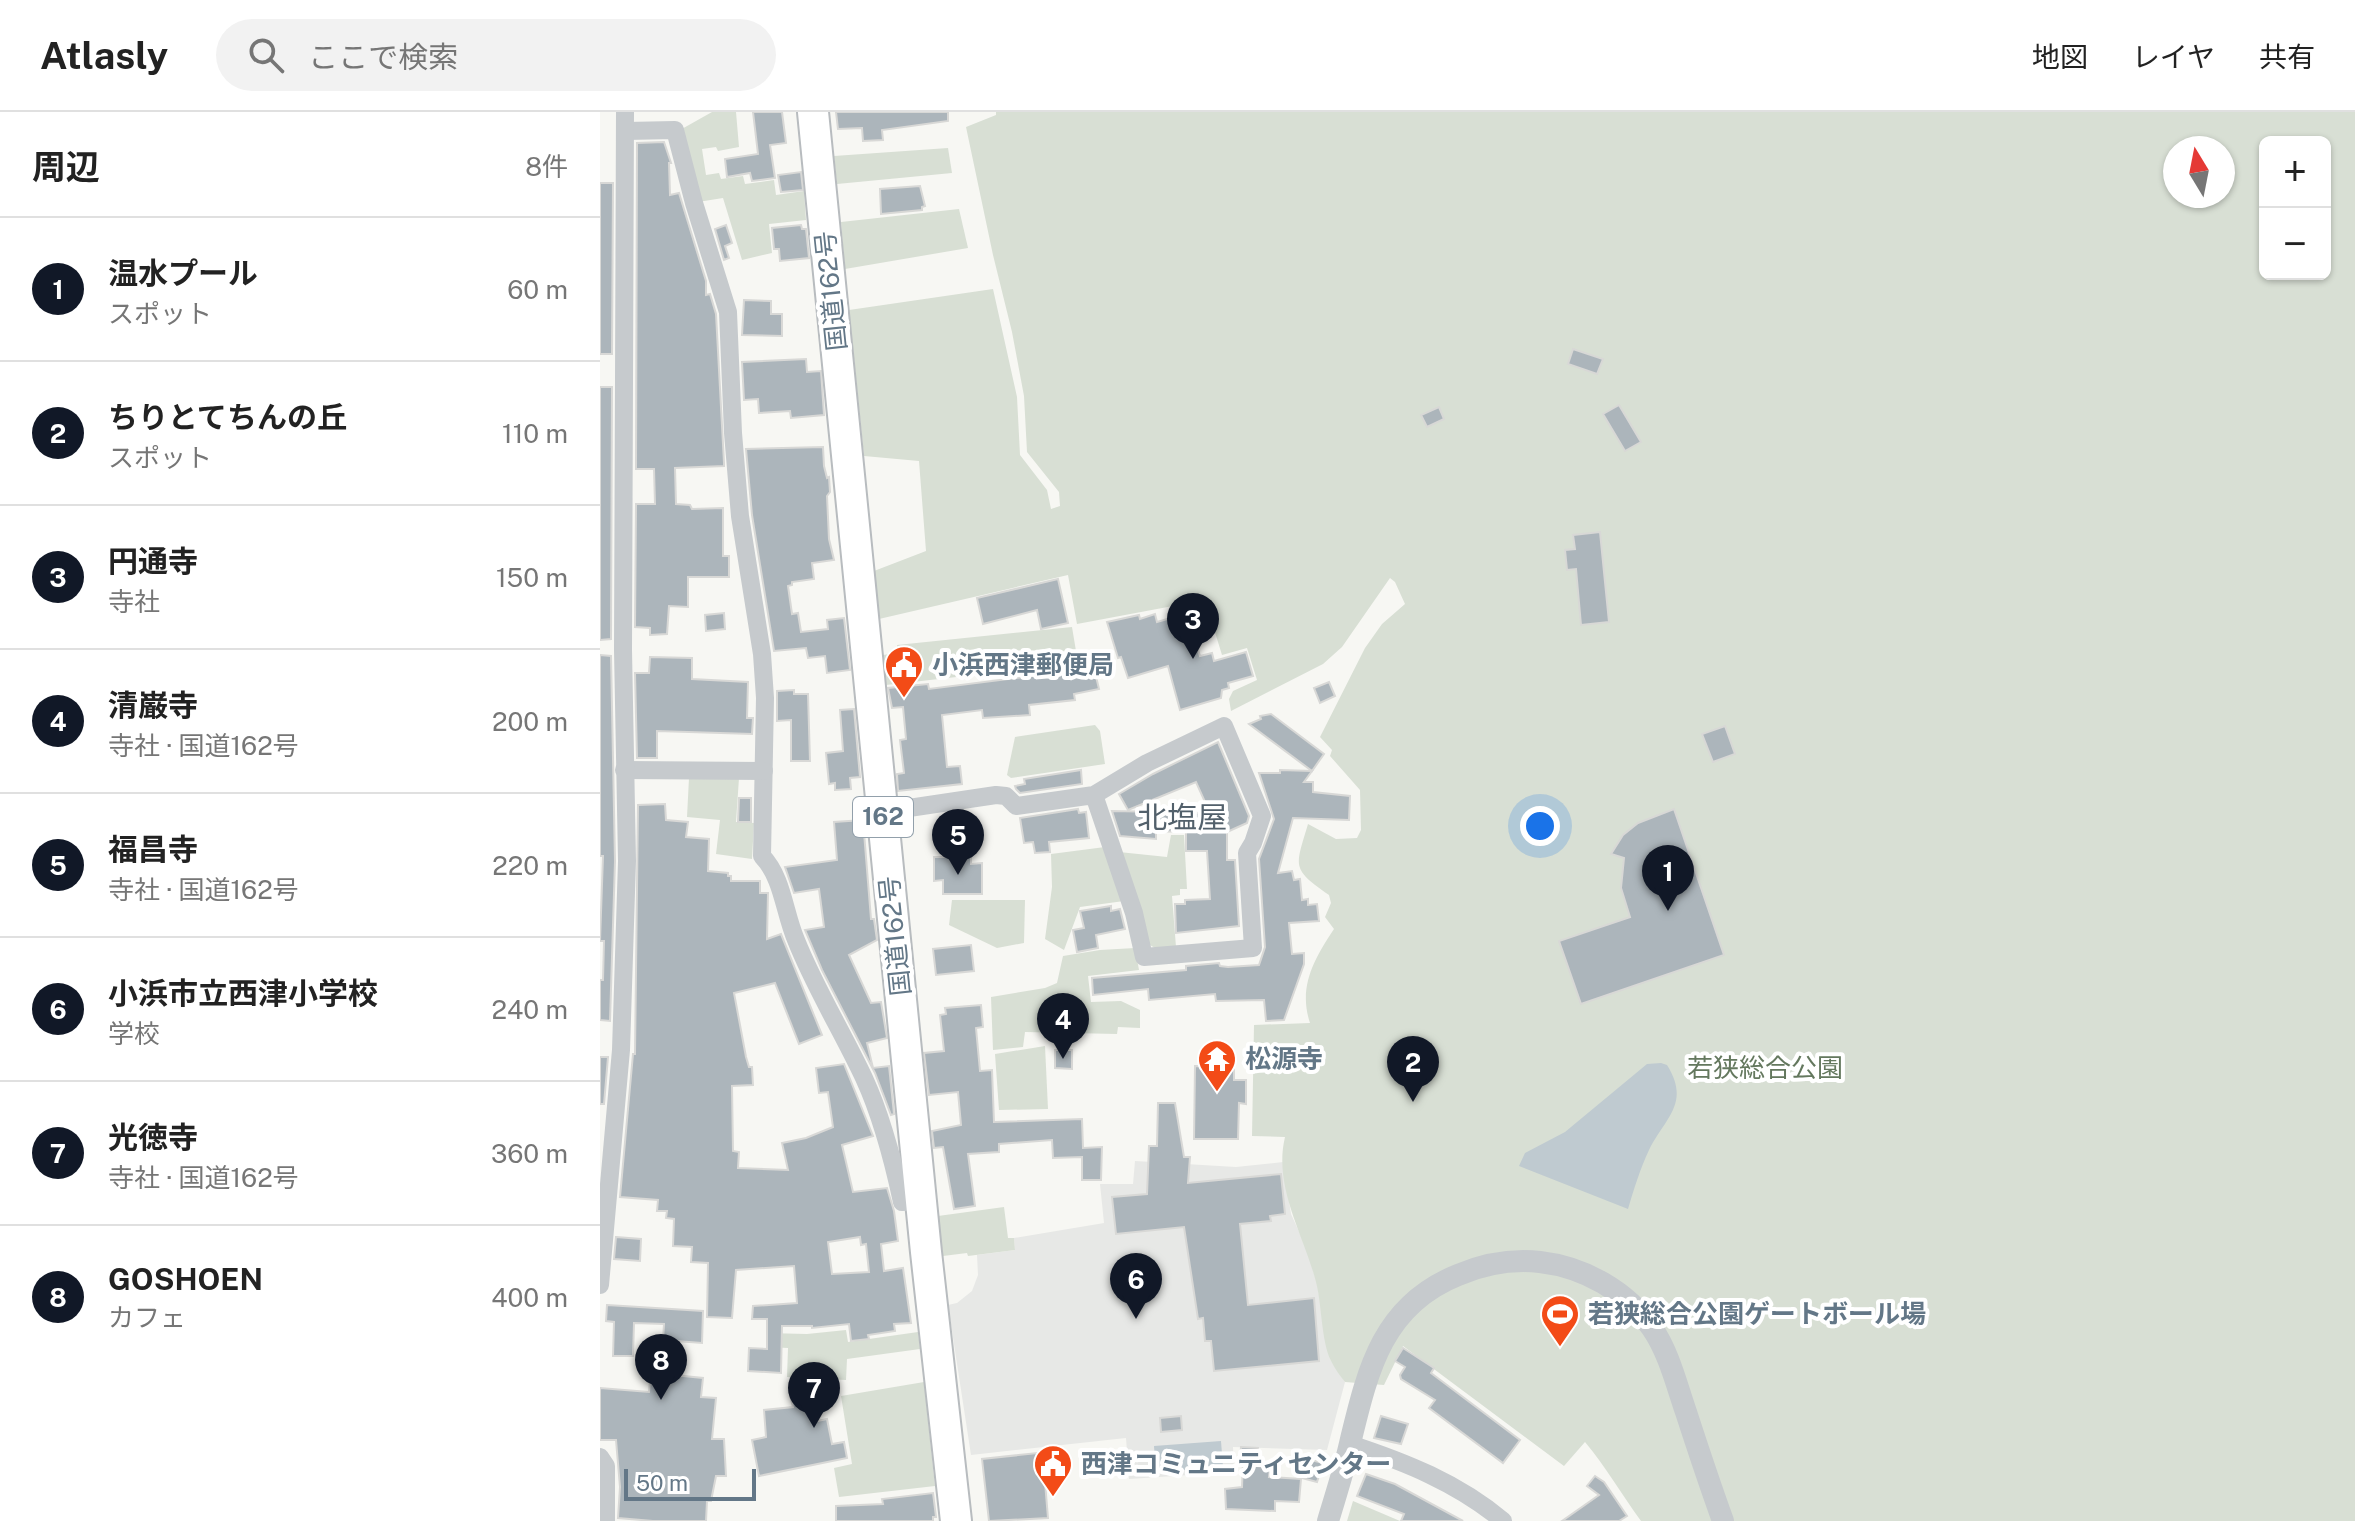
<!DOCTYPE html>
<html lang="ja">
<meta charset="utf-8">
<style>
:root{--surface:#fff;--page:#f2f2f2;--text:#222;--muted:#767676;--line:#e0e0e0;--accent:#111827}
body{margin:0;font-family:"Public Sans","Noto Sans JP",sans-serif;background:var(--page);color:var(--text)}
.controls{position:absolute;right:24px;top:24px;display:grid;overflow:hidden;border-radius:12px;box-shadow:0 2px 6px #0004}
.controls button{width:72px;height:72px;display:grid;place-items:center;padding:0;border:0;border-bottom:2px solid var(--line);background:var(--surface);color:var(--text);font:40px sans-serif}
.compass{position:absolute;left:1563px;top:24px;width:72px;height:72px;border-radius:50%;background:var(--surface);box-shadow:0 2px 6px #0004;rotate:350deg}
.scale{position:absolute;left:24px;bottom:20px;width:132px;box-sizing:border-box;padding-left:8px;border:4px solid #637787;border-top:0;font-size:22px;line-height:28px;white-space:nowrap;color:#637787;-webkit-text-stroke:6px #fff;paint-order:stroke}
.you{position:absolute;left:940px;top:714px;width:28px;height:28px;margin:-20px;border:6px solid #fff;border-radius:50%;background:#1a73e8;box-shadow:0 0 0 12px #1a73e833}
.badge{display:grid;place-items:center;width:52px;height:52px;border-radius:50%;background:var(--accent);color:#fff;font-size:26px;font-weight:700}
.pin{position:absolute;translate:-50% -66px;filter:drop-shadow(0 2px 4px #0008)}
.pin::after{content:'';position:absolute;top:42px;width:28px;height:24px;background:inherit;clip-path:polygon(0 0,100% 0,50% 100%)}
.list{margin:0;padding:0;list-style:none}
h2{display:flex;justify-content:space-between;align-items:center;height:104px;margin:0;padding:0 32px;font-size:34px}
h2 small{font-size:26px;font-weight:400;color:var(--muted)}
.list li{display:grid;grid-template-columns:52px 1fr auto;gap:24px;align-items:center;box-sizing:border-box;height:144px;padding:0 32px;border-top:2px solid var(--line)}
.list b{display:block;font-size:30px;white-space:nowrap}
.list p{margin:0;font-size:26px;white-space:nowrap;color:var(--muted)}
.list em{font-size:26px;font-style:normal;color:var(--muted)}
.icon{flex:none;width:44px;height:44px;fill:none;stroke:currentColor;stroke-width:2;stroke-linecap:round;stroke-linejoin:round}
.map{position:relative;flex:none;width:1755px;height:1409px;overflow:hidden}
header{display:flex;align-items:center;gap:48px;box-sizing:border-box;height:112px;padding:0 40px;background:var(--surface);border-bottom:2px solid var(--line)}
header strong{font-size:38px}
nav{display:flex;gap:44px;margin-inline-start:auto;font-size:28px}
.search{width:560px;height:72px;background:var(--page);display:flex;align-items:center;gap:20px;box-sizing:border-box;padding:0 28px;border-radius:44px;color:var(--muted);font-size:30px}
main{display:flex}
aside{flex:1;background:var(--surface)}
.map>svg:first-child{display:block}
</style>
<header>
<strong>Atlasly</strong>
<div class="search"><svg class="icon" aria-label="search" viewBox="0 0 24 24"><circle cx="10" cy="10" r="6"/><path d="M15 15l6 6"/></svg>ここで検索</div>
<nav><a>地図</a><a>レイヤ</a><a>共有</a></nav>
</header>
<main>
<aside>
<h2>周辺<small>8件</small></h2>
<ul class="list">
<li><span class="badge">1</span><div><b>温水プール</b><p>スポット</p></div><em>60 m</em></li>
<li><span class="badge">2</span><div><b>ちりとてちんの丘</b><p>スポット</p></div><em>110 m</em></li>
<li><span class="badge">3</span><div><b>円通寺</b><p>寺社</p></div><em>150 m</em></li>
<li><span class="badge">4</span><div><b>清巌寺</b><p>寺社 · 国道162号</p></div><em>200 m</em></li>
<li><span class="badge">5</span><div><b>福昌寺</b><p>寺社 · 国道162号</p></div><em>220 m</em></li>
<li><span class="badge">6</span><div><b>小浜市立西津小学校</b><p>学校</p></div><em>240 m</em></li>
<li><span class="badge">7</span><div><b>光徳寺</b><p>寺社 · 国道162号</p></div><em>360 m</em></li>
<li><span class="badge">8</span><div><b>GOSHOEN</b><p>カフェ</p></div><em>400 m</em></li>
</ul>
</aside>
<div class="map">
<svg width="1755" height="1409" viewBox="0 0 1755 1409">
<rect width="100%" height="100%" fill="#f7f7f3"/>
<path fill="#e7e8e6" d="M535,1049L636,1055L683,1050L691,1102L706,1135L717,1171L730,1247L745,1270L727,1338L633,1335L634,1360L529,1367L526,1326L371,1343L348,1193L357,1191L372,1179L378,1163L377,1143L415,1138L414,1126L504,1111L500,1072H533Z"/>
<g fill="#d8dfd4" fill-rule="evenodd">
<path d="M112,0H136L139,35L118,39L116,35L102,37L106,63L119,61L121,67L143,64L145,72L174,68L176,83L204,79L206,108L169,112L172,141L142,148L123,86L98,90L80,18Z"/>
<path d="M396,0H1755V1409H1041C1022,1383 1006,1355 985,1330L964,1354L803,1234L784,1273L745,1270C740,1264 735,1257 731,1249C721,1228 722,1193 716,1170C704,1123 673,1075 685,1025L652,1024L654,913L710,911C698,875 714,847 734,817L725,805L731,791L729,783C691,756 695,756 708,712L736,727L757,726L761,718L760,678L730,644L732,638L720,625L765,536L782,512L805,492L795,470L790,466L742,535L723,552L631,599L629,587L633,579L657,568L647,536L622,543L605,488L477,512L468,463L279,507L274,459L326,439L319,349L264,344L249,198L393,177L417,285L420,343L447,378L451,397L460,394L459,380L427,340L424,284L412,220L393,143L366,15L396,3ZM1665,30H1725V162H1665ZM1575,36H1623V84H1575Z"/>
<path d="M348,36L352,61L237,72L234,44Z"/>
<path d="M359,97L368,136L245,157L241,110Z"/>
<path d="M472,515L478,551L286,573L283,543L297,541V533Z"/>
<path d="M495,613L500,619L505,652L411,666L407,663L415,625Z"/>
<path d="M89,666H139L136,710L154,711L152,747L116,742L120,708L87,705Z"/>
<path d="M571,723H584L587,777H580V783L572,784L576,835L557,837L548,832L519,740L567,745Z"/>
<path d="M505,735L524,789L480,795L464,838L445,827L452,775L451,742Z"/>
<path d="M352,788H425L424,831L397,836L349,813Z"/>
<path d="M535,836L539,858L488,864L491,890L521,889L540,898V916L518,915L517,922L425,920L423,935L393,938L391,885L445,876L457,871L463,844L500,838Z"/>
<path d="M445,934L448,997L399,998L395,942Z"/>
<path d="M404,1095L408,1126H414L415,1138L368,1144L367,1141L343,1144L338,1104Z"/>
<path d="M246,1218L248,1230L318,1220L320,1237L247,1247L246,1268L187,1265L188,1236L167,1235V1221L207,1222Z"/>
<path d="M324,1270L335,1374L239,1385L234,1356L252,1352L241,1284Z"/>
<path d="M753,1389L800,1409H747Z"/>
</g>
<g fill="#bfcad0">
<path d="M1061,951L1067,953C1091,991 1065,1006 1049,1038C1040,1057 1034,1077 1028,1097L919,1054L925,1041L965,1020L1047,952Z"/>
<path d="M621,1329L623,1355L556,1360L554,1334Z"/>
</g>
<g fill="#acb5bb" stroke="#d8d8d6" stroke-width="2" fill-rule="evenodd">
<path d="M153,0H182L186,31L170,33L175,66L152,69L150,61L127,65L125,47L158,42Z"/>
<path d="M236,0H348V9L282,18L283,28L263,29L262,16L238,17Z"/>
<path d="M64,30L71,51H69L70,83L79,81L106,169V183L110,182L116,202L124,351V354L75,356L76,392L90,393L92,397L123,396V444H129V465H88V495L69,494L67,522L50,523V516L35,515L36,392H55L54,357H36L37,31Z"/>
<path d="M201,60L203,78L181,80L178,63Z"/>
<path d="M0,71H13L12,242H0Z"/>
<path d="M320,74L325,94L322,95V98L281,102L280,77Z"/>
<path d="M126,113L132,131L125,134L129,146L124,148L115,117Z"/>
<path d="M201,113L202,117H206L209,146L180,149L179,137H174L172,116Z"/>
<path d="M144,188L171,189V202H182V224L142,223Z"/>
<path d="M973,237L1003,247L997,262L968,252Z"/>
<path d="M206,247L207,260L221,259L224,303L191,306L190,299L159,301L158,287L144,288L142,250Z"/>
<path d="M0,275H12L11,527L0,528Z"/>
<path d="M1019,293L1041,330L1025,339L1003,302Z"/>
<path d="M839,295L844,307L827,315L821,303Z"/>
<path d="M223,335L224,354L227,366L229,365L230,380L227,384L229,427L234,448L212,451L214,467L192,470V473L188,474L192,502L198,501L201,520L228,517L227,508L244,506L250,558L227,561L225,544L208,546L206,536L174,539L152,403L146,337Z"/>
<path d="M1000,420L1009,510L981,513L976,457L967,458L965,438L975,437L973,423Z"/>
<path d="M458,467L468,511L441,517L437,498L383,512L377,486Z"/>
<path d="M605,496L609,510L591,515L600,544L612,541L614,549L646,540L653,564L628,571L629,576L622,578L621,586L580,598L568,554L528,566L521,545L518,546L507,510L539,503L540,507L555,502L557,510Z"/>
<path d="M124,501L125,517L106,519L105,503Z"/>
<path d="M0,543L11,544L15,749L10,909L0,908V868H3L4,829H0L3,744H0Z"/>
<path d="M50,545L92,546V567L148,570L147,606H153L152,622L57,619V646H37L35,561H49Z"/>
<path d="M494,556L499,577L474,582L475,588L429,593L430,603L383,606L382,598L342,603L347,655L360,654L362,672L298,679L297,662L304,661L300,628L306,627L303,595L292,596L288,576L328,572L329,577Z"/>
<path d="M729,570L735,584L720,591L714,576Z"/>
<path d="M194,578V582H208L210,649H191V608L177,609V579Z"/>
<path d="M254,597L260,665L250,666L251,677L235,678V671L229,672L226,641L243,639L240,598Z"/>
<path d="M671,602L724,642L712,659L649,612L661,607L660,604Z"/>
<path d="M1125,614L1135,642L1113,650L1102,622Z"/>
<path d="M618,630L649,704L647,711L627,720V748H635L639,814L576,821L575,792H585V788L610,787L607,739H586V719L556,720V727L520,724L512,699L610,701L596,670L528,698L519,682L553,662Z"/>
<path d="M481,658L482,672L420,681L416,677L415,674L425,672L424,667Z"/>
<path d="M680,658L712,659L704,670H713V680L750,684L749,708L693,706L678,761L692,759L694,768L700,767L702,788L708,787V793L717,792L719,809L689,811L692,842L704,841V852L684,908L666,909L664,888L616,889L615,882L549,888L548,877L493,883L492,866L586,858V854L619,851L620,854L628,855L659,853L665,835L659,747L674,707L659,661H680Z"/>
<path d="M139,686H151V710H138Z"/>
<path d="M65,692L66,708L88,710L86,725L109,727L108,759L128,761V764H131V769H160V781H168L167,827L181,822L222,923L199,932L175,871L134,881L146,945L149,955H152L153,973L132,974L133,1039L139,1040L138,1056L188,1058L182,1031L206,1026L233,1015L228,980L219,981L216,956L244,952L273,1024L242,1033L253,1080L287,1076L294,1099L298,1129L281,1132L284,1159L303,1156L311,1211L294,1212L295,1219L268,1223L269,1227L251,1229L249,1212L212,1216V1214H182L181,1261L148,1259L149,1236L167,1237V1207H152L153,1194L197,1191L194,1154L136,1158L132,1206L107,1205L108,1151L91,1150L92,1135L73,1134L74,1107L66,1106L67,1099H57L58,1088L20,1085L33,942H35L38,693ZM260,1125L261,1133L266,1132L269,1160L232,1162L228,1130Z"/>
<path d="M478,697L479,701L486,700L489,726L449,730L450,740L435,741L433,730L424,731L420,706Z"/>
<path d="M1074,697L1124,843L981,892L959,829L1030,805L1021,776L1024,746L1011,742L1023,723L1038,711Z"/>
<path d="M263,708L271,807H274L277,828L249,843L271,891L281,890L287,926L267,931L273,956L289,954L294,1002L291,1003L275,961L222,858L205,818L224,815L219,777L194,781L185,755L237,748L234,710Z"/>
<path d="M334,745H371V752L382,751V782H343V768L334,769Z"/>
<path d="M511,794V799L520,797L525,817L496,823L498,836L477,840L473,818L484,816L480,799Z"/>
<path d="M371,833L374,859L336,863L333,837Z"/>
<path d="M381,893L383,915L376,916L380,959L392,958L394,1010L482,1007L483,1036L502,1035L501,1068H482V1045L453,1046L452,1028L399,1032V1040L368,1042L375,1094L354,1097L343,1035L334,1036L332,1019L361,1013L358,980L329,983L324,941L344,939L340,903L346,902L345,896Z"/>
<path d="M455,938H472V957L455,956Z"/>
<path d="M0,945H8L4,992H0Z"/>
<path d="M595,954L634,955V968H646V992L639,991L638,1027H594Z"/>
<path d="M558,991H575L584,1045H590L588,1071L681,1062L685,1102L670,1104L671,1109L640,1112L648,1193L714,1186L719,1249L614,1259L611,1229H605L603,1206L598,1207L584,1115L516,1122L512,1085L547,1082L549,1034H557Z"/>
<path d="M16,1125L41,1127L40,1149L14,1147Z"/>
<path d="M7,1193L103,1199L102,1231L63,1228L64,1212L34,1211L33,1244H13L14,1210L6,1209Z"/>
<path d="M803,1236L834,1256L831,1261L920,1328L903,1351L829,1296L835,1288L801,1267L800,1263L805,1255L795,1249Z"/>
<path d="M51,1256L74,1258V1263L103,1266L101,1285L116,1286L112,1327H124L126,1364H116L111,1389H107L106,1409H53L18,1406L20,1375L16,1328H0V1276L49,1280Z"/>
<path d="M211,1275L217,1309L227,1307L232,1332L244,1330L247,1346L159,1364L152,1328L166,1325L164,1298L193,1295L189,1279Z"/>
<path d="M581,1304L582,1318L561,1320L560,1306Z"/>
<path d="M781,1304L808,1312L801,1332L774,1326Z"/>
<path d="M641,1335L658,1336V1354L670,1355L669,1365L701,1367L699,1390L675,1389V1399L626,1397L625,1377L642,1375L643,1349H640Z"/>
<path d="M447,1340L448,1357L444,1358L448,1406L389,1409L382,1347Z"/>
<path d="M707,1347L723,1351L717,1370L702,1366Z"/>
<path d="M766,1362L795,1372L863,1409H801L804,1402L757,1384Z"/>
<path d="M995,1364L1004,1370L1027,1404L1019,1409H962L999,1383L987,1374Z"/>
<path d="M333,1381L336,1405H333V1409H236V1394L283,1392L282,1387Z"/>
</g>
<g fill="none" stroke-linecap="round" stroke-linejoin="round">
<defs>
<path id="trunk" d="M213,0L326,1140L356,1409"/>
</defs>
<use href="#trunk" stroke="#b8bcbf" stroke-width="34"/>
<g stroke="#c6cacd" stroke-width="18">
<path d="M26,19L75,18L94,91L128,200L133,321L140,404L162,542L165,586L162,744C183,766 184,800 196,828C215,876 242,919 264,966C282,1005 293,1048 302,1090L321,1089"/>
<path d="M24,658L164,659"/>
<path d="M282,700L396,683L406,684L416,694L494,683L547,651L624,614L662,704L653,731L647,741L653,836L544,845L534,801L494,683"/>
<path d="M0,1173L21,938L27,749L23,538L25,0"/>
<path d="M750,1332C805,1350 858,1371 903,1409"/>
<path d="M0,1345L6,1354V1409"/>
</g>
<path stroke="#c6cacd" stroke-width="22" d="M728,1409C736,1382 745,1355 751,1327C768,1257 783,1193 858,1163C884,1152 912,1147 940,1150C984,1155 1027,1179 1052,1216C1069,1241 1076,1271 1086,1300C1098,1337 1110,1373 1123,1409"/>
<use href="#trunk" stroke="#fff" stroke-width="30"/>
</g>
<defs>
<symbol id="civic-pin" viewBox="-11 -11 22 30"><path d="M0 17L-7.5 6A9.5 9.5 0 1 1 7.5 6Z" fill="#f34b17" stroke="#fff"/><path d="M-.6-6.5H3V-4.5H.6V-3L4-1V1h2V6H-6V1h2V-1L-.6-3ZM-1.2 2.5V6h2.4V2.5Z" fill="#fff"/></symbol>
<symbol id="temple-pin" viewBox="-11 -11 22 30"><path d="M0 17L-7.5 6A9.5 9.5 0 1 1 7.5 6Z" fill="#f34b17" stroke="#fff"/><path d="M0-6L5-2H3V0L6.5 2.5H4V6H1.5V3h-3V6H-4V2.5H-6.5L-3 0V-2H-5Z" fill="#fff"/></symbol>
<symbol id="stadium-pin" viewBox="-11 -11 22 30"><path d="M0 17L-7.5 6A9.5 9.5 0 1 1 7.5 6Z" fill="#f34b17" stroke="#fff"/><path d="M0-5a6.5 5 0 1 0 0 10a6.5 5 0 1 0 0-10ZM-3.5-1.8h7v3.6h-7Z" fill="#fff"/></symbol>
</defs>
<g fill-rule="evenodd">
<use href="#civic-pin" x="282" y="531" width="44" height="60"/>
<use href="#temple-pin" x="595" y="925" width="44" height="60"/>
<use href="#stadium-pin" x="938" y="1180" width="44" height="60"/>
<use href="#civic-pin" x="431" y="1330" width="44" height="60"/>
</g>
<g text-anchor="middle" stroke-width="8" stroke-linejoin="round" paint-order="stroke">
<rect fill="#fff" stroke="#92a0ab" stroke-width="2" x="253" y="685" width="60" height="40" rx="6"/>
<g font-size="24" font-weight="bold" fill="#637787">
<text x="283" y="713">162</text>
</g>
<g font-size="26" fill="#637787" stroke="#fff">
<text transform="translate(231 179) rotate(-96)" y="9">国道162号</text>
<text transform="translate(295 824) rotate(-96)" y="9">国道162号</text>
</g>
<g font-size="26" font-weight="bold" fill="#637787" stroke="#fff" text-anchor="start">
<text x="332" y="562">小浜西津郵便局</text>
<text x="645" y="956">松源寺</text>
<text x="988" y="1211">若狭総合公園ゲートボール場</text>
<text x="481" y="1361">西津コミュニティセンター</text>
</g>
<g font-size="26" fill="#64785e" stroke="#fff">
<text x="1165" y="965">若狭総合公園</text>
</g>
<g font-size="30" fill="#52606b" stroke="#fff">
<text x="582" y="716">北塩屋</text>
</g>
</g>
</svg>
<div class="controls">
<button>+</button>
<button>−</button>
</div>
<svg class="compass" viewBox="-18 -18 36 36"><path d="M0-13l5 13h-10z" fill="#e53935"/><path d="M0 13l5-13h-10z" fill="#767676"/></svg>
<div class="scale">50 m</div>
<div class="you"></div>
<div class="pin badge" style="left:1068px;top:799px">1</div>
<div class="pin badge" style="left:813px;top:990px">2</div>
<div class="pin badge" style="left:593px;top:547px">3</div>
<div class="pin badge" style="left:463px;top:947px">4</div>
<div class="pin badge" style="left:358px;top:763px">5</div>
<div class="pin badge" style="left:536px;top:1207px">6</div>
<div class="pin badge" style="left:214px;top:1316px">7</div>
<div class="pin badge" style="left:61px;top:1288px">8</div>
</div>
</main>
